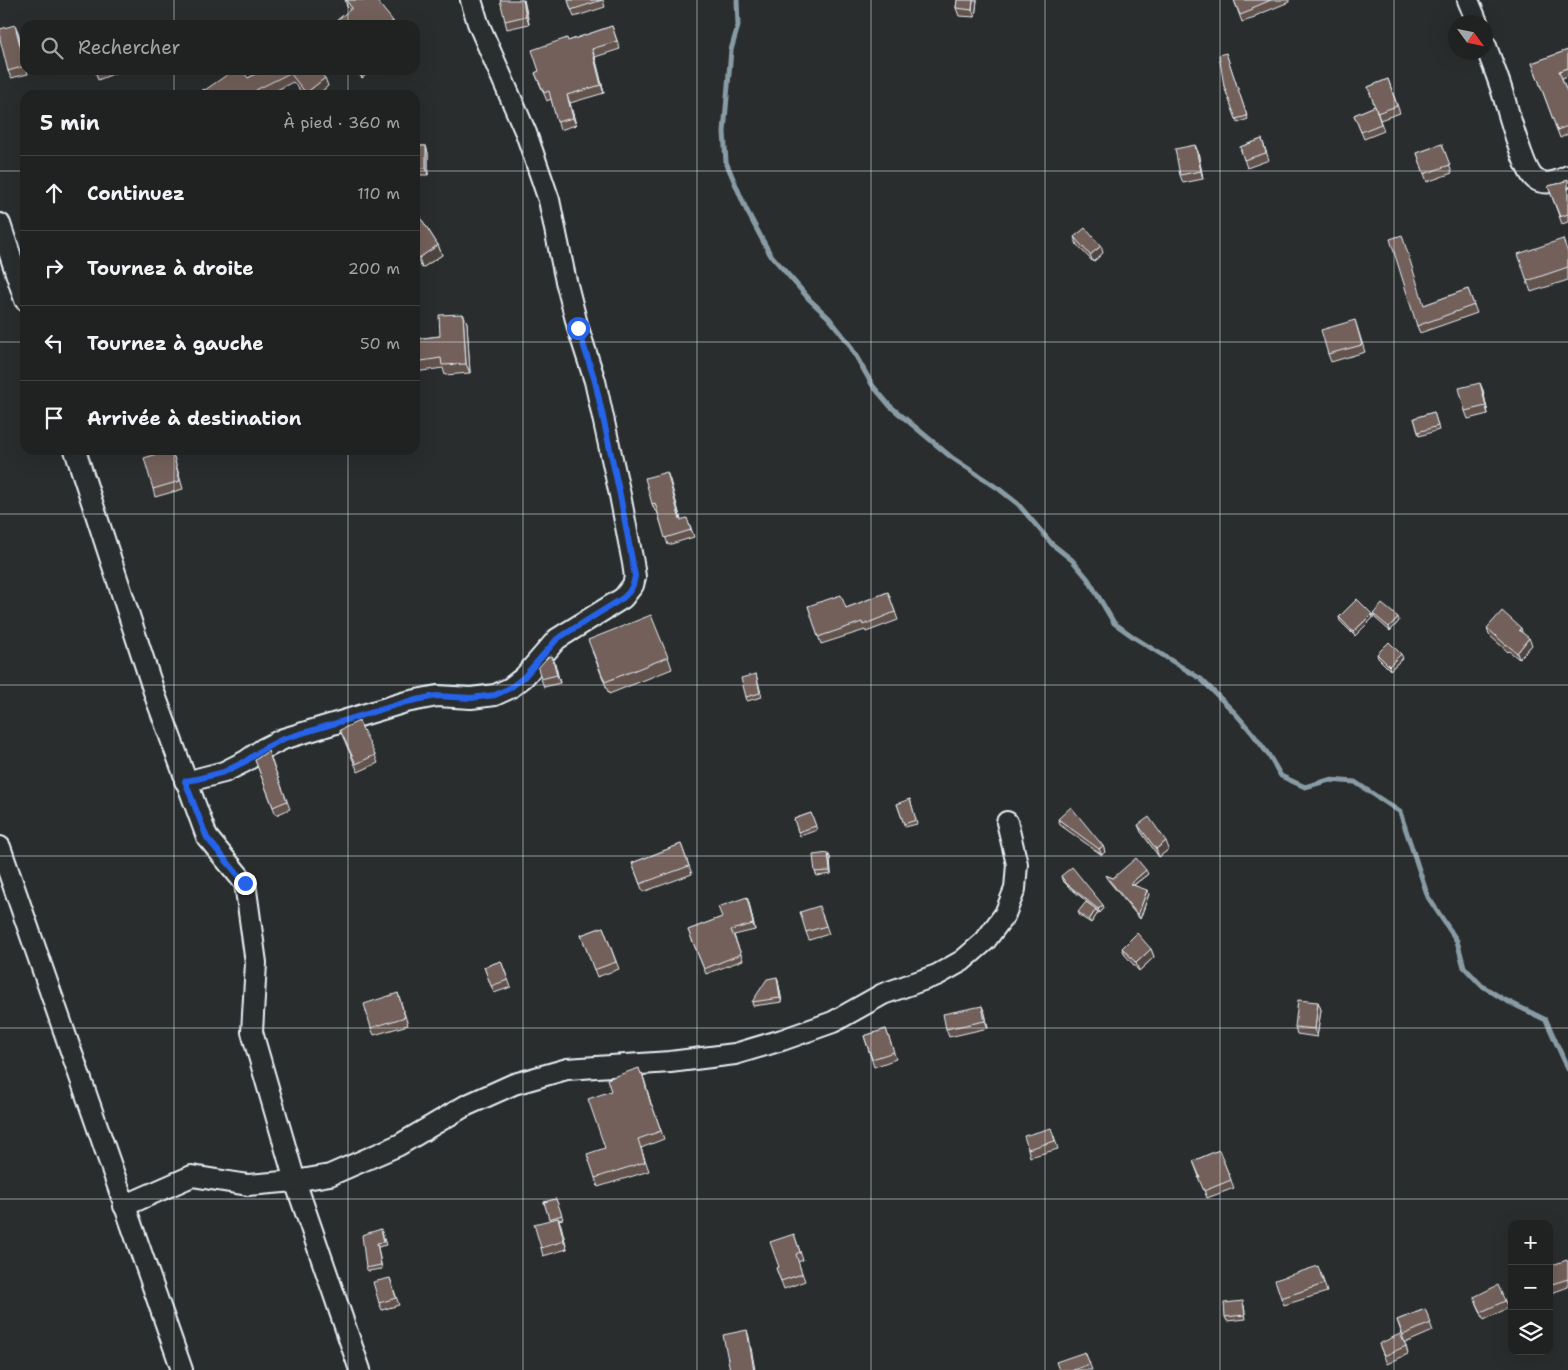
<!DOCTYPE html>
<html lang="fr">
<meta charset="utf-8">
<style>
:root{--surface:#202222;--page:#282a2a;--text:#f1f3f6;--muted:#a2a4a5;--line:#3d3f40}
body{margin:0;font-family:"Shantell Sans",sans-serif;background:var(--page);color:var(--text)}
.controls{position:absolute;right:15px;bottom:15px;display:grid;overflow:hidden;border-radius:10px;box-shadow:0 5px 20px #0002}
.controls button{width:45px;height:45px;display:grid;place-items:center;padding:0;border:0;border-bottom:1px solid var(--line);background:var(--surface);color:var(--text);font:25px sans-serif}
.compass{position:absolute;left:1448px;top:15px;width:45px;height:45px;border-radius:50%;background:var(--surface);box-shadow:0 5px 20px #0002;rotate:123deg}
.stop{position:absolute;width:15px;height:15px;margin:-11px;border:4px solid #2563eb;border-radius:50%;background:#fff}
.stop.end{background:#2563eb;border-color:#fff;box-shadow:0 1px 5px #0008}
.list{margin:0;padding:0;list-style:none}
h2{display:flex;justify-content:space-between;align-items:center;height:65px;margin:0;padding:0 20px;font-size:21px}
h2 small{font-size:16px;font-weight:400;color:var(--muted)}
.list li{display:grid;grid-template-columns:32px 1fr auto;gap:15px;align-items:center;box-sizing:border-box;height:75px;padding:0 20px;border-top:1px solid var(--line)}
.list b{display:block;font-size:19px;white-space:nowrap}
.list em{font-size:16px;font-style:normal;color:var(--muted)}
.icon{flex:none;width:28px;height:28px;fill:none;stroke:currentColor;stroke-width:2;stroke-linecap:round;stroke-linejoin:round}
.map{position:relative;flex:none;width:1568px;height:1370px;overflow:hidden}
.search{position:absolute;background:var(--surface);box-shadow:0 5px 20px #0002;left:20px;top:20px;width:400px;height:55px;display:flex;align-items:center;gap:12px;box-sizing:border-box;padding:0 18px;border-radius:15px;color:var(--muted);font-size:19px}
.panel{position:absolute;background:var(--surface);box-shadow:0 5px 20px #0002;left:20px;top:90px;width:400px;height:365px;border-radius:15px}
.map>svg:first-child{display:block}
</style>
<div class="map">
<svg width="1568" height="1370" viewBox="0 0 1568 1370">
<rect width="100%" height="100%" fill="#2a2d2e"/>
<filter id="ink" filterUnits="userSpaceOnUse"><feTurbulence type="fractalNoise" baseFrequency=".02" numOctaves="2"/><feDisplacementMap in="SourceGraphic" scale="10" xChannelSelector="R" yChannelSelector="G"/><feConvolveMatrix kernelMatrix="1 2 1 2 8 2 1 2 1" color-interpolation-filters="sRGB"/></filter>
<g filter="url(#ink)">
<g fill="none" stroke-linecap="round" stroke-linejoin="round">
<path stroke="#899ca5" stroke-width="5" d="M737,0L738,26L731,50L724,132L726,162L746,209L770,254L810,300L829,318L848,342L873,386L890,406L951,457L999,489L1018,504L1052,544L1072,560L1088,579L1114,623L1135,638L1201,679L1236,714L1253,734L1268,754L1281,776L1305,787L1329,780L1355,782L1400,812L1428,897L1457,941L1464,967L1481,985L1503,999L1546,1020L1568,1069"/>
<defs>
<g id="minor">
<path d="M1468,0L1477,22"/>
<path d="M1486,46C1490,58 1495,70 1499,82C1506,101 1522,169 1535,179C1545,186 1559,181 1568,176"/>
<path d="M0,224L25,300"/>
<path d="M75,450L156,698L207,837L245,883L256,963L252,1032L295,1181L360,1370"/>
<path d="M185,781L197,779L224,772L246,761L263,749L283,739L406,702L437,696L471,698L495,695L510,688L524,677L557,639L623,598L633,585L635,577L633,563L620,495L595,381L578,328L565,277L549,200L526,133L478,23L471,0"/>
<path d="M0,847L182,1370"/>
<path d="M124,1206L192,1176L248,1185L295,1181L330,1175L399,1145L465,1106L514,1084L567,1069L670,1062L735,1054L782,1040L833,1022L883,994L937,975L962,961L985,941L1005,914L1015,889L1017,864L1007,822"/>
</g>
</defs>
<use href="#minor" stroke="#e8f1f8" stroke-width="24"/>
<use href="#minor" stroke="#2a2d2e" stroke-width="20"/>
</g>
<g fill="#63534d" stroke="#e8f1f8">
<path d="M345,0H376L350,10L347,7Z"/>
<path d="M524,0L529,24L507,29L505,21Z"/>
<path d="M568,0H603L605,7L574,17Z"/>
<path d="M957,0H977L975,17L959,16L956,8Z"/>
<path d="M1234,0H1289V2L1255,16V18L1242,22Z"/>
<path d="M15,25L18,32L25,61V70H27L28,74L11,78L8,71Z"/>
<path d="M612,26L620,49L595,57L604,93L570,103L576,125L560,130L551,99L547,101L535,73L539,71L568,41Z"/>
<path d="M1568,50V76L1562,78L1568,94V134L1560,138L1532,63Z"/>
<path d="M1226,53L1248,119L1238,123L1224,86Z"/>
<path d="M95,70H123L98,80Z"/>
<path d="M263,70H326L321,74L325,78L328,86L317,95H304L293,82L267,95H195L248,78Z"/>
<path d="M355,70H372L362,78Z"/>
<path d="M1388,79L1400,113L1380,120L1368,87Z"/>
<path d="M1375,106L1384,131L1364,139L1354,115Z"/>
<path d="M1262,139L1269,160L1247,168L1240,147Z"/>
<path d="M1442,144L1452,173L1427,182L1417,153Z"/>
<path d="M1195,145L1198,152L1203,179L1183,183L1180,175Z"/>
<path d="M415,146H426L428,153V175H415Z"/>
<path d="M1568,179V222L1562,224L1548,186L1562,183Z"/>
<path d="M415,209L438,245L442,255L422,268L415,256Z"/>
<path d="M1074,237L1103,253L1093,262L1077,245Z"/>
<path d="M1568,252V280L1531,292L1527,281Z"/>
<path d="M1468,289L1477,313L1420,333L1417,326L1424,305Z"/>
<path d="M463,314L467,323L470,373L445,375L443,368L415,372V339L440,336Z"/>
<path d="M1355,320L1365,352L1331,362L1328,354Z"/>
<path d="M1483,390L1488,414L1468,419L1465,411Z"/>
<path d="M1434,412L1439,430L1419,436L1414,418Z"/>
<path d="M174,457L183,489L155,497L153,489Z"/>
<path d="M667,472L681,520L690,525L694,537L668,545L657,511H655L652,504Z"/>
<path d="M888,592L898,620L866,632L865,630L821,644L808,606L846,608Z"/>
<path d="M1372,614L1373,618L1355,636L1340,621L1339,617Z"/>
<path d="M1373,614L1399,621L1390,631L1375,618Z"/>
<path d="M1487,628H1521L1522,632L1532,645L1519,659L1509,651L1508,652L1489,635Z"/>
<path d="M592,651L668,657L672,669L609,694Z"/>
<path d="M1377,654L1403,658L1390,670L1378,658Z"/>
<path d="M552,656L560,683L544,687L541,679Z"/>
<path d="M756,674L762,697L747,701L746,697Z"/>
<path d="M340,730L375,755L378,763L358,772Z"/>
<path d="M268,751L290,809L276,815L255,760Z"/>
<path d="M910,799L917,824L905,827L897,804Z"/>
<path d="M811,813L817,830L800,836L794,819Z"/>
<path d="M1058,819L1103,846L1105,852L1102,855L1060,825Z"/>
<path d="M1138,825L1169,849L1159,857L1141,832Z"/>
<path d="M681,844L692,874L643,892L632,863Z"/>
<path d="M830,857L831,874L817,876L815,872Z"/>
<path d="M1148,874L1134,885L1149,894L1140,919L1107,879L1105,875L1113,878Z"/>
<path d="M1061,876L1104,908L1100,913L1096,910L1098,913L1091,923L1080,916L1078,912L1093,907L1068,886L1062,880Z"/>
<path d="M749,903L755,930L734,935L743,960L706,974L688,930L722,917Z"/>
<path d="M822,914L829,934L809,940L806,932Z"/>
<path d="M603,927L619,969L597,977L581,935Z"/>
<path d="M1122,948L1151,949L1154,957L1139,971L1125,955Z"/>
<path d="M501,961L511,987L494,993L484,967Z"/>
<path d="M777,977L778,981L782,1002L753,1006L752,1002Z"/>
<path d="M398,993L408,1025L374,1035L371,1028Z"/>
<path d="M1318,1002L1321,1010L1317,1037L1297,1034L1295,1027Z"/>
<path d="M985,1013L988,1028L949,1037L946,1029Z"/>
<path d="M886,1029L896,1059L874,1067L864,1036Z"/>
<path d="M642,1073L651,1105H652L664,1139L641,1148L649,1171L598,1187L595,1178L605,1148L611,1091Z"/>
<path d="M1054,1136L1058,1149L1030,1157L1028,1149Z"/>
<path d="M1219,1150L1234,1188L1207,1198L1193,1161Z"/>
<path d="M556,1199L563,1219L559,1220L567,1249L543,1256L541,1248L550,1220L544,1202Z"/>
<path d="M381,1229L386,1245L378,1247L382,1269L368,1271L366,1268Z"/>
<path d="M794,1234L803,1260L798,1262L805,1281L784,1289L776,1268L779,1267Z"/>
<path d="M1568,1263V1287L1549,1294V1266Z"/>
<path d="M1321,1273L1327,1292L1284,1305L1281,1298Z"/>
<path d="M390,1278L399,1305L382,1310L379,1303Z"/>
<path d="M1474,1297L1505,1301L1508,1308L1484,1320Z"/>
<path d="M1244,1305L1246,1319L1227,1321L1225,1317Z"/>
<path d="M1425,1309L1433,1331L1405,1343L1397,1320Z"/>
<path d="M1379,1344L1406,1346L1408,1354L1387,1364Z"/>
<path d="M1085,1352L1092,1370H1059Z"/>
</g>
<g fill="#50443f" stroke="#e8f1f8">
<path d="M523,0H524L529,24L526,16Z"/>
<path d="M973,0H977L975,17L972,10Z"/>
<path d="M393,21L394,25H388Z"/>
<path d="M15,25L18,32L25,61V64Z"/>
<path d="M592,49L595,57L604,93L601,85Z"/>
<path d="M317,70H326L319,76Z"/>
<path d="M359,70H372L362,78Z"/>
<path d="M325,78L328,86L317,95H307L306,93Z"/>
<path d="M567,95L570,103L576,125L573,118Z"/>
<path d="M1195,145L1198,152L1203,179L1201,171Z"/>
<path d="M426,146L428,153V175L426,168Z"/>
<path d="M438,245L442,255L422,268L419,258Z"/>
<path d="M1101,246L1103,253L1093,262L1090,255Z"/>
<path d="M463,314L467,323L470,373L466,364Z"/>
<path d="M1480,383L1483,390L1488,414L1486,406Z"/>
<path d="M667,472L670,480L683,527L680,520Z"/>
<path d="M1372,614L1373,618L1355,636L1353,632Z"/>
<path d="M1398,617L1399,621L1390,631L1389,627Z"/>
<path d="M1529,638L1532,645L1519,659L1517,653Z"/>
<path d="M1401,654L1403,658L1390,670L1389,666Z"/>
<path d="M552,656L555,663L560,683L557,675Z"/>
<path d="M1166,841L1169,849L1159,857L1156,849Z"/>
<path d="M1103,846L1105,852L1102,855L1099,849Z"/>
<path d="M828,853L830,857L831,874L830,871Z"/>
<path d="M1146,870L1148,874L1131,887L1130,884Z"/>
<path d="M1147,890L1149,894L1140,919L1138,915Z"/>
<path d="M747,897L749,903L755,930L753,924Z"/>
<path d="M1103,905L1104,908L1100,913L1098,909Z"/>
<path d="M1096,909L1098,913L1091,923L1089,920Z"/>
<path d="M1151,949L1154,957L1139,971L1136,963Z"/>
<path d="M777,977L778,981L782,1002L780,998Z"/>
<path d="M1318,1002L1321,1010L1317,1037L1315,1029Z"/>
<path d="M982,1006L985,1013L988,1028L985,1021Z"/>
<path d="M642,1073L645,1082L654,1114L651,1105Z"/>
<path d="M558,1218L561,1225L567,1249L564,1241Z"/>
<path d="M747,1330L749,1337L755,1370H754Z"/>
</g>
<g fill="#73615a" stroke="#e8f1f8">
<path d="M346,0H376L393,21L388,25H331L352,8Z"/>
<path d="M500,0H523L526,16L505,21Z"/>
<path d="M568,0H602L571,10Z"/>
<path d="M957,0H973L972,10L956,8Z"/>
<path d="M1234,0H1271L1252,8L1253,10L1240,15Z"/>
<path d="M15,25L25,66L8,71L0,39V29Z"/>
<path d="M612,26L617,41L592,49L601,85L567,95L573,118L557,122L549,91L544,93L535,73L539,71L532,50L567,38L568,41Z"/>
<path d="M1568,50V68L1559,71L1568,94V126L1557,130L1532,63Z"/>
<path d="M1226,53L1247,116L1236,119L1224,86L1219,55Z"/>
<path d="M234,70H242L248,78L263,70H318L325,78L306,93L290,73L256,90L260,95H195L204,89L205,90Z"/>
<path d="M1388,79L1397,106L1377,113L1368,87Z"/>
<path d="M1375,106L1381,124L1361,132L1354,115Z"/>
<path d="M1262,139L1266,153L1244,160L1240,147Z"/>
<path d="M1442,144L1450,165L1424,174L1417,153Z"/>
<path d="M1195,145L1201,171L1180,175L1175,149Z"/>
<rect x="415" y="146" width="11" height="22"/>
<path d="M1568,179V214L1560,217L1548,186L1562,183Z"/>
<path d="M415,209L438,245L419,258L415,252Z"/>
<path d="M1085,228L1101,246L1090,255L1074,237Z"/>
<path d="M1402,235L1424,305L1468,289L1474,305L1417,326L1390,239Z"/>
<path d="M1563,239L1568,253V267L1527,281L1518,254Z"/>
<path d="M463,314L466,364L442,365L441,358L415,362V339L440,336L439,315Z"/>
<path d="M1355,320L1362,345L1328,354L1321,330Z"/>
<path d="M1480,383L1486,406L1465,411L1459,388Z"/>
<path d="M1434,412L1438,426L1418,432L1414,418Z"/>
<path d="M170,450H172L180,481L153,489L144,458Z"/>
<path d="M667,472L680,520L687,518L691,530L665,538L655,503L652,504L645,478Z"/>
<path d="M888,592L895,612L863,625L862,622L818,637L808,606L841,595L846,608Z"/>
<path d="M1357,599L1372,614L1353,632L1339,617Z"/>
<path d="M1382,604L1398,617L1389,627L1373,614Z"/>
<path d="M1502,611L1521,628L1519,630L1529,638L1517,653L1506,644V645L1487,628Z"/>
<path d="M651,615L668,657L605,682L588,640Z"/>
<path d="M1389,642L1401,654L1389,666L1377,654Z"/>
<path d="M552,656L557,675L541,679L538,668L548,657Z"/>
<path d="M756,674L760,693L746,697L741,678Z"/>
<path d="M359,721L375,755L356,764L340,730Z"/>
<path d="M268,751L287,801L273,807L255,760Z"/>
<path d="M910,799L916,820L904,824L897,804Z"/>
<path d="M1071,807L1103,846L1099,849L1058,819Z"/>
<path d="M811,813L816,826L798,832L794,819Z"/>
<path d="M1149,817L1166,841L1156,849L1138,825Z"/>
<path d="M681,844L689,866L640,884L632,863Z"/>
<path d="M828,853L830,871L815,872L813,855Z"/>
<path d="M1136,858L1146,870L1130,884L1147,890L1138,915L1105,875L1113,878Z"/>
<path d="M1072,867L1103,905L1098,909L1066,883L1061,876Z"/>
<path d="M747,897L753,924L731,930L741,954L704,969L688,930L722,917L718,907Z"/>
<path d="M1086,902L1096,909L1089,920L1078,912Z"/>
<path d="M819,906L826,926L806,932L800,912Z"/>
<path d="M603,927L616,962L594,970L581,935Z"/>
<path d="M1137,933L1151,949L1136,963L1122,948Z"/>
<path d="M501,961L508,980L491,986L484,967Z"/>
<path d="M777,977L780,998L752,1002L767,979Z"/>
<path d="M398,993L405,1017L371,1028L364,1004Z"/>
<path d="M1298,1000L1318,1002L1315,1029L1295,1027Z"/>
<path d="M982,1006L985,1021L946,1029L943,1014Z"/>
<path d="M886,1029L894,1052L872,1059L864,1036Z"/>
<path d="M639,1068L641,1074L642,1073L651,1105H652L661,1131L638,1139L645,1162L595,1178L587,1154L605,1148L588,1099L611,1091L607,1079Z"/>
<path d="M1051,1128L1055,1141L1028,1149L1024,1136Z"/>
<path d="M1219,1150L1231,1180L1204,1191L1198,1177H1200L1193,1161Z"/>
<path d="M556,1199L562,1215L549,1219L544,1202Z"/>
<path d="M558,1218L564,1241L541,1248L534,1224Z"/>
<path d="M381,1229L384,1242L377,1243L381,1265L366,1268L362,1235Z"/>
<path d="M794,1234L800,1252L796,1254L802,1274L781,1281L776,1268L779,1267L770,1242Z"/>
<path d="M1567,1260L1568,1263V1279L1549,1285V1266Z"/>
<path d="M1318,1266L1324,1284L1281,1298L1275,1280Z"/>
<path d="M390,1278L396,1298L379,1303L373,1282Z"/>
<path d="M1498,1285L1505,1301L1481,1312L1474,1297Z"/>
<path d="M1243,1301L1245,1315L1225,1317L1224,1303Z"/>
<path d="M1425,1309L1431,1323L1403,1335L1397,1320Z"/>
<path d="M747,1330L754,1370H730L723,1335Z"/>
<path d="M1400,1334L1406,1346L1384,1356L1379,1344Z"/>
<path d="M1085,1352L1090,1364L1073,1370H1059L1056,1362Z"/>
</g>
</g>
<g fill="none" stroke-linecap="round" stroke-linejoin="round" filter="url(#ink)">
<path stroke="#2563eb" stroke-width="6" d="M245,883L207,838L185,781L197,779L224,772L246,761L263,749L283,739L406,702L436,696L471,698L495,695L510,688L524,677L557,639L623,598L629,592L633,585L635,576L620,495L595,381L578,328"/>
</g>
<path fill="none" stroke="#e8f1f8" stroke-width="1" stroke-opacity="0.55" d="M174,0V25M348,0V25M523,0V1370M697,0V1370M871,0V1370M1045,0V1370M1220,0V1370M1394,0V1370M174,70V95M348,70V95M0,171H25M415,171H1568M0,342H25M415,342H1568M174,450V1370M348,450V1370M0,514H1568M0,685H1568M0,856H1568M0,1028H1568M0,1199H1568"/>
</svg>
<div class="controls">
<button>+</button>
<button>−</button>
<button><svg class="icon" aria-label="layers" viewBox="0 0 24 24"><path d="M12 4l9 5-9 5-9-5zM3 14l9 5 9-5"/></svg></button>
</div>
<svg class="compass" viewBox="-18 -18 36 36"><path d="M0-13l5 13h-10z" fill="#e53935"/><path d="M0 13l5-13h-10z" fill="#a2a4a5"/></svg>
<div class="stop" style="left:578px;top:328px"></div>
<div class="stop end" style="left:245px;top:883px"></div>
<div class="search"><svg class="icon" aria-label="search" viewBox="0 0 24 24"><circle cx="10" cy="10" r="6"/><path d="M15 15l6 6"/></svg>Rechercher</div>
<section class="panel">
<h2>5 min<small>À pied · 360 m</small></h2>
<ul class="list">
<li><svg class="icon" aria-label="ahead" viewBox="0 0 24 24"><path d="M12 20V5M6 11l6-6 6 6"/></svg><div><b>Continuez</b></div><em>110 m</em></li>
<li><svg class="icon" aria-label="right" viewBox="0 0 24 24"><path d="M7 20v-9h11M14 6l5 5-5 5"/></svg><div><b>Tournez à droite</b></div><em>200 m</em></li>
<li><svg class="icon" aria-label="left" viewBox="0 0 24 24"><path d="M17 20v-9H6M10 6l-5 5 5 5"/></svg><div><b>Tournez à gauche</b></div><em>50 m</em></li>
<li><svg class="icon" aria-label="arrive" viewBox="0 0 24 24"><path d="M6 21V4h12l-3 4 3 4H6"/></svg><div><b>Arrivée à destination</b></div></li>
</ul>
</section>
</div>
